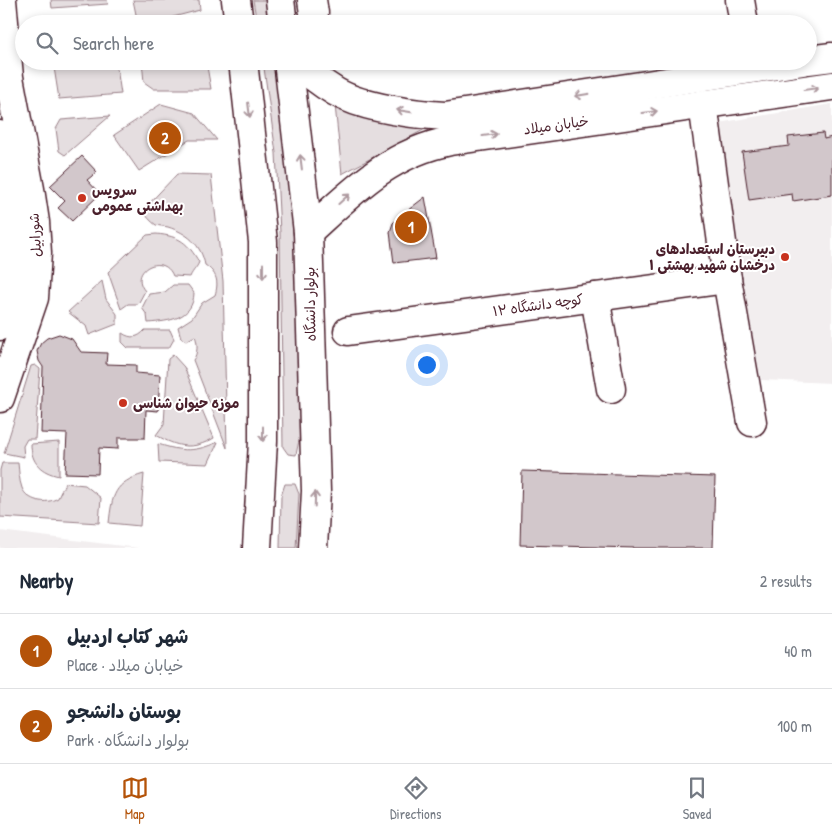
<!DOCTYPE html>
<meta charset="utf-8">
<style>
:root{--surface:#fff;--page:#f2f2f3;--text:#1f2937;--muted:#747a83;--line:#e0e1e3;--accent:#b45309}
body{margin:0;font-family:"Patrick Hand","Playpen Sans Arabic",sans-serif;background:var(--page);color:var(--text)}
.you{position:absolute;left:426px;top:364px;width:18px;height:18px;margin:-12px;border:4px solid #fff;border-radius:50%;background:#1a73e8;box-shadow:0 0 0 8px #1a73e833}
.badge{display:grid;place-items:center;width:32px;height:32px;border-radius:50%;background:var(--accent);color:#fff;font-size:16px;font-weight:700}
.pin{position:absolute;translate:-50% -50%;border:2px solid #fff;box-shadow:0 1px 5px #0006}
.list{margin:0;padding:0;list-style:none}
h2{display:flex;justify-content:space-between;align-items:center;height:65px;margin:0;padding:0 20px;font-size:21px}
h2 small{font-size:16px;font-weight:400;color:var(--muted)}
.list li{display:grid;grid-template-columns:32px 1fr auto;gap:15px;align-items:center;box-sizing:border-box;height:75px;padding:0 20px;border-top:1px solid var(--line)}
.list b{display:block;font-size:19px;white-space:nowrap}
.list p{margin:0;font-size:16px;white-space:nowrap;color:var(--muted)}
.list em{font-size:16px;font-style:normal;color:var(--muted)}
.icon{flex:none;width:28px;height:28px;fill:none;stroke:currentColor;stroke-width:2;stroke-linecap:round;stroke-linejoin:round}
.map{position:relative;flex:none;width:832px;height:548px;overflow:hidden}
.search{position:absolute;background:var(--surface);box-shadow:0 2px 8px #0003;left:15px;right:15px;top:15px;height:55px;display:flex;align-items:center;gap:12px;box-sizing:border-box;padding:0 18px;border-radius:28px;color:var(--muted);font-size:19px}
.sheet{height:215px;background:var(--surface)}
nav{display:flex;justify-content:space-around;align-items:center;box-sizing:border-box;height:70px;border-top:1px solid var(--line);background:var(--surface);font-size:14px;color:var(--muted)}
nav a{display:grid;justify-items:center;gap:2px}
nav .on{color:var(--accent)}
.map>svg:first-child{display:block}
</style>
<div class="map">
<svg width="832" height="548" viewBox="0 0 832 548">
<rect width="100%" height="100%" fill="#fff"/>
<filter id="ink" filterUnits="userSpaceOnUse"><feTurbulence type="fractalNoise" baseFrequency=".02" numOctaves="2"/><feDisplacementMap in="SourceGraphic" scale="10" xChannelSelector="R" yChannelSelector="G"/><feConvolveMatrix kernelMatrix="1 2 1 2 8 2 1 2 1" color-interpolation-filters="sRGB"/></filter>
<g filter="url(#ink)">
<g fill="#f2eeef">
<path d="M832,104V383L761,380L715,133L724,122Z"/>
<path d="M0,531L139,548H0Z"/>
</g>
<g fill="#e5dee0" stroke="#987e86">
<path d="M51,0H107L108,4L52,8Z"/>
<path d="M133,0H199L200,10L146,24H138Z"/>
<path d="M253,0H268L272,24H257Z"/>
<path d="M53,61H116L121,94L59,99Z"/>
<path d="M142,61H206L211,89H154L144,82Z"/>
<path d="M263,61H277L291,160L298,278L300,435L296,455L288,454L283,447L280,232L276,153Z"/>
<path d="M161,104L194,113L217,140H189L139,171L114,135Z"/>
<path d="M335,105L427,128L342,174Z"/>
<path d="M110,116L65,155L59,151L56,129L61,120Z"/>
<path d="M177,174L211,175L223,281L227,448L193,360C198,354 198,343 195,336L186,341L181,338L178,327L192,318L202,303L215,295C219,282 217,273 205,265C201,244 187,233 168,227C164,226 159,226 156,225C151,222 146,215 142,211Z"/>
<path d="M156,234C180,236 188,243 199,262C197,268 193,270 190,277L173,276C164,252 127,270 145,291L138,304H128L121,309L108,272L147,235Z"/>
<path d="M102,281L106,299L117,314V324L89,335L86,326L68,312Z"/>
<path d="M173,285H188L194,293C193,319 170,321 148,323L147,315L142,308L149,294L165,292Z"/>
<path d="M145,330H170L174,339L169,348H128L122,342V333C131,339 138,338 145,330Z"/>
<path d="M173,355L184,367L214,438C192,451 177,447 156,435L164,424L168,359Z"/>
<path d="M35,365L40,369L35,439H27L23,446L24,457L4,453L31,366Z"/>
<path d="M59,442V476C41,472 31,463 31,444Z"/>
<path d="M218,442L208,464L159,462L158,444C183,452 195,452 218,442Z"/>
<path d="M2,463H18C19,471 19,480 22,488C27,501 46,505 58,498L65,483L85,485L101,498L99,523L0,517V470Z"/>
<path d="M144,474L140,526L109,523C112,496 114,482 144,474Z"/>
<path d="M285,484H295L299,494L296,548H280L281,496Z"/>
</g>
<g fill="#d2c7cb" stroke="#4a1f2b">
<path d="M823,133L824,139L832,137V195L793,201L792,194L749,200L742,152L789,146L788,137Z"/>
<path d="M82,156L97,172L87,180L100,194L72,221L58,208L65,201L50,186Z"/>
<path d="M425,197L436,258L394,263L390,232L393,223L399,217Z"/>
<path d="M59,334L72,339L81,352L107,353L106,364L136,365V373L160,375L158,411L146,410L145,438H118V449L99,448L98,474L65,473L67,434L41,433L43,367L39,361L37,351L41,343L47,338Z"/>
<path d="M522,471L715,477L713,548H636L520,545Z"/>
</g>
<g fill="none" stroke-linecap="round" stroke-linejoin="round">
<defs>
<g id="minor">
<path d="M312,0L314,13"/>
<path d="M740,0L744,24"/>
<path d="M808,60L832,57"/>
<path d="M296,61C308,73 321,83 336,92C364,108 413,114 445,116L803,61"/>
<path d="M703,104L727,279L752,422"/>
<path d="M0,135L9,211L12,253V293L0,326"/>
<path d="M308,232C352,192 389,153 450,141L832,86"/>
<path d="M595,297L611,389"/>
<path d="M348,331L727,279"/>
<path d="M0,398L34,298L37,253L35,222L30,189L9,77L2,0"/>
</g>
<g id="major">
<path d="M236,0L239,24"/>
<path d="M280,0L283,24"/>
<path d="M243,61L263,242V441L257,548"/>
<path d="M288,61L308,232L316,491L313,548"/>
</g>
</defs>
<use href="#minor" stroke="#4a1f2b" stroke-width="31"/>
<use href="#major" stroke="#4a1f2b" stroke-width="31"/>
<use href="#minor" stroke="#fff" stroke-width="28"/>
<use href="#major" stroke="#fff" stroke-width="28"/>
</g>
<defs><path id="oneway-shaft" d="M-6 0H5M1.5-3L5.5 0L1.5 3" fill="none" stroke-width="1.6" stroke-linecap="round" stroke-linejoin="round" transform="scale(1.25)"/></defs>
<g stroke="#ae9aa0">
<use href="#oneway-shaft" transform="translate(811 89) rotate(-8)"/>
<use href="#oneway-shaft" transform="translate(582 95) rotate(171)"/>
<use href="#oneway-shaft" transform="translate(249 110) rotate(83)"/>
<use href="#oneway-shaft" transform="translate(404 111) rotate(-170)"/>
<use href="#oneway-shaft" transform="translate(650 112) rotate(-8)"/>
<use href="#oneway-shaft" transform="translate(490 135) rotate(-8)"/>
<use href="#oneway-shaft" transform="translate(301 162) rotate(-97)"/>
<use href="#oneway-shaft" transform="translate(344 199) rotate(-42)"/>
<use href="#oneway-shaft" transform="translate(263 271) rotate(90)"/>
<use href="#oneway-shaft" transform="translate(263 434) rotate(90)"/>
<use href="#oneway-shaft" transform="translate(315 499) rotate(-88)"/>
</g>
</g>
<g fill="#c8321e" stroke="#fff" stroke-width="2">
<circle cx="82" cy="198" r="5"/>
<circle cx="785" cy="257" r="5"/>
<circle cx="123" cy="403" r="5"/>
</g>
<g text-anchor="middle" stroke-width="4" stroke-linejoin="round" paint-order="stroke">
<g font-size="14" fill="#4a1f2b" stroke="#fff">
<text transform="translate(556 125) rotate(-8)" y="5">خیابان میلاد</text>
<text transform="translate(35 235) rotate(-94)" y="5">شورابیل</text>
<text transform="translate(310 304) rotate(-91)" y="5">بولوار دانشگاه</text>
<text transform="translate(538 305) rotate(-8)" y="5">کوچه دانشگاه ۱۲</text>
</g>
<g font-size="14" font-weight="bold" fill="#4a1f2b" stroke="#fff" text-anchor="start">
<text x="92" y="195">سرویس<tspan x="92" dy="16">بهداشتی عمومی</tspan></text>
<text x="775" y="254" text-anchor="end">دبیرستان استعدادهای<tspan x="775" dy="16">درخشان شهید بهشتی ۱</tspan></text>
<text x="133" y="408">موزه حیوان شناسی</text>
</g>
</g>
</svg>
<div class="you"></div>
<div class="pin badge" style="left:411px;top:227px">1</div>
<div class="pin badge" style="left:165px;top:138px">2</div>
<div class="search"><svg class="icon" aria-label="search" viewBox="0 0 24 24"><circle cx="10" cy="10" r="6"/><path d="M15 15l6 6"/></svg>Search here</div>
</div>
<section class="sheet">
<h2>Nearby<small>2 results</small></h2>
<ul class="list">
<li><span class="badge">1</span><div><b>شهر کتاب اردبیل</b><p>Place · خیابان میلاد</p></div><em>40 m</em></li>
<li><span class="badge">2</span><div><b>بوستان دانشجو</b><p>Park · بولوار دانشگاه</p></div><em>100 m</em></li>
</ul>
</section>
<nav>
<a class="on"><svg class="icon" aria-label="map" viewBox="0 0 24 24"><path d="M3 6l6-2 6 2 6-2v14l-6 2-6-2-6 2zM9 4v14M15 6v14"/></svg>Map</a>
<a><svg class="icon" aria-label="directions" viewBox="0 0 24 24"><path d="M12 3l9 9-9 9-9-9zM9 14v-3h6M13 9l2 2-2 2"/></svg>Directions</a>
<a><svg class="icon" aria-label="saved" viewBox="0 0 24 24"><path d="M7 4h10v16l-5-4-5 4z"/></svg>Saved</a>
</nav>
